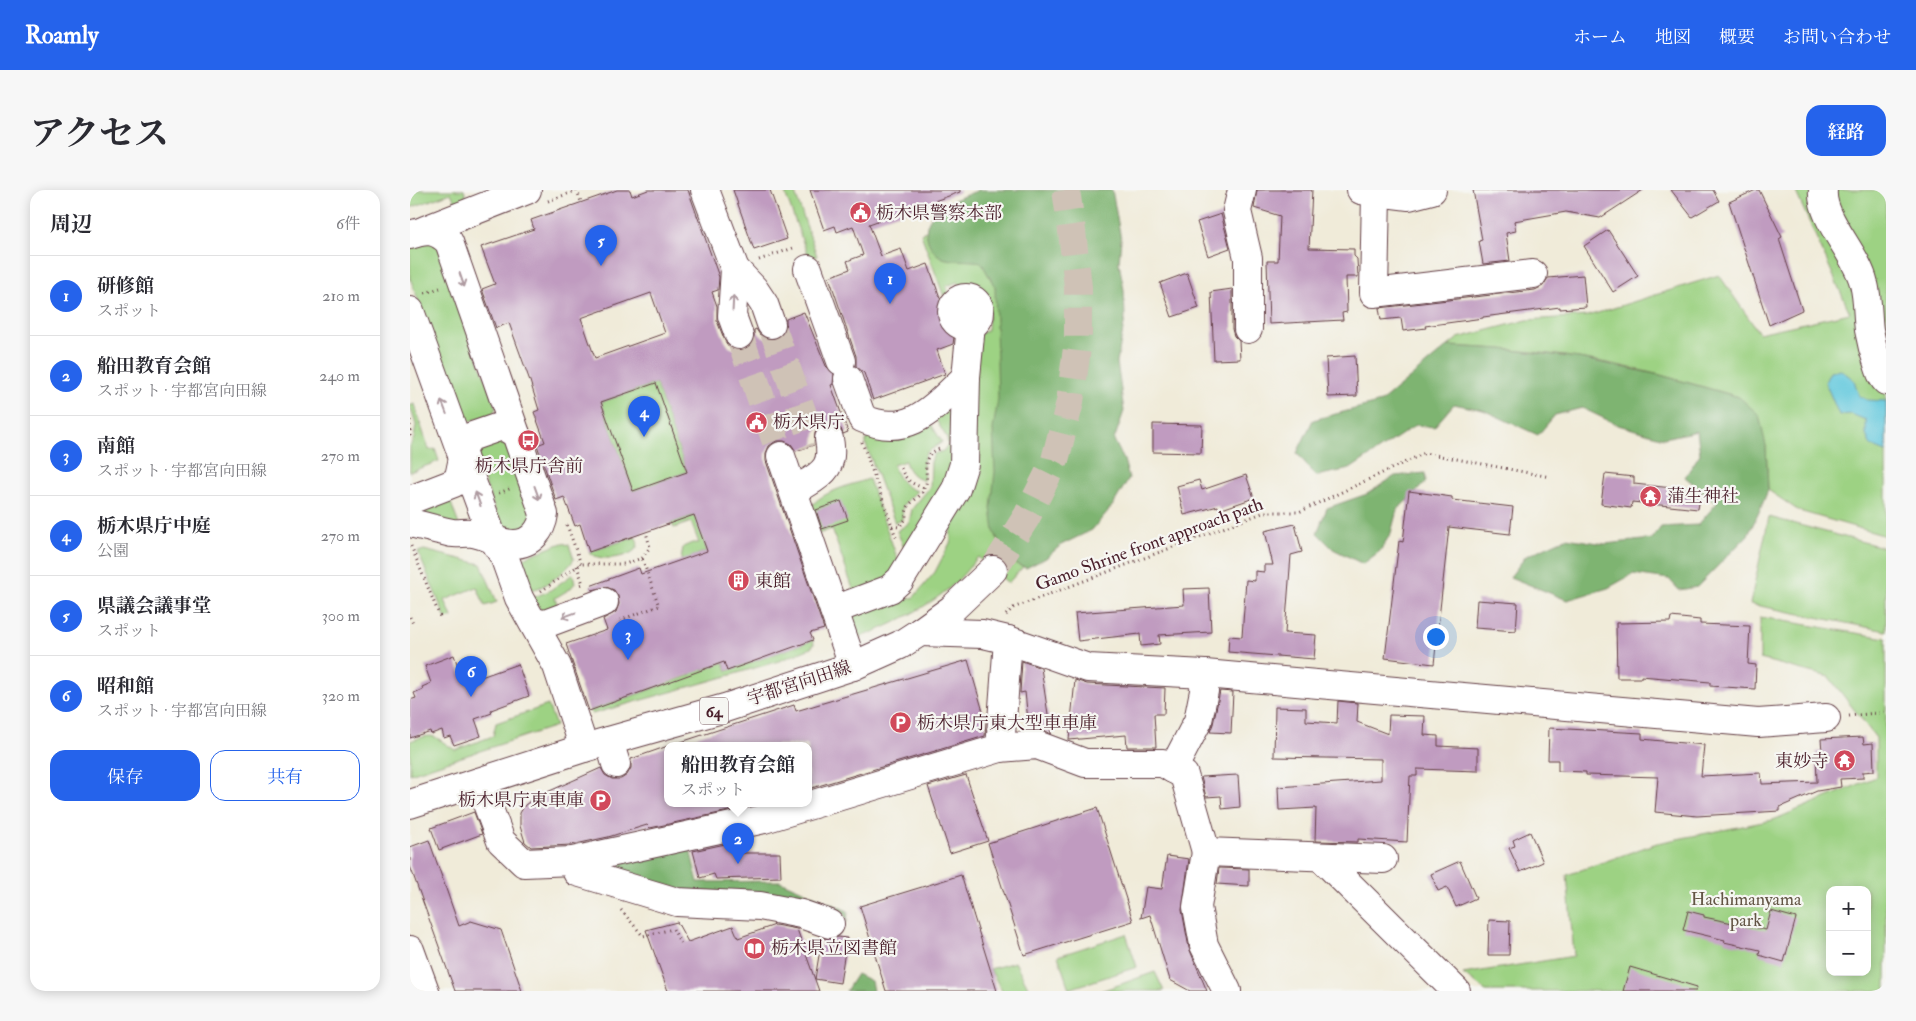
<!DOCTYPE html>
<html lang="ja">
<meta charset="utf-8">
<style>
:root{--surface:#fff;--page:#f7f7f7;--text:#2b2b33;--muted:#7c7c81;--line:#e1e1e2;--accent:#2563eb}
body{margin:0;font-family:"IM FELL Double Pica","Noto Serif JP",serif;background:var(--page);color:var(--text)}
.controls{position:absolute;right:15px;bottom:15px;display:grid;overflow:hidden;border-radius:10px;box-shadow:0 2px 12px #0003}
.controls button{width:45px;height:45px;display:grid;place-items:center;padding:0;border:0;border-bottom:1px solid var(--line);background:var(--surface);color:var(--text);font:25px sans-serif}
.you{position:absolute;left:1025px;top:446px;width:18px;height:18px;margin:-12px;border:4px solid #fff;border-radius:50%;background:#1a73e8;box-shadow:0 0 0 8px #1a73e833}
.badge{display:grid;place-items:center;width:32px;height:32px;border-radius:50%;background:var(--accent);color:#fff;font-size:16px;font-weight:700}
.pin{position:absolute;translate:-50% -41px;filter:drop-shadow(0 1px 2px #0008)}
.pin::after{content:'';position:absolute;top:26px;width:18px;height:15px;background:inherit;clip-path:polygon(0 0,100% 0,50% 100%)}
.popup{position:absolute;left:254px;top:552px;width:148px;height:65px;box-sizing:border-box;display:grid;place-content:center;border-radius:10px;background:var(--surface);filter:drop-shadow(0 1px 4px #0005);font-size:16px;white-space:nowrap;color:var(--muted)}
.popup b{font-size:19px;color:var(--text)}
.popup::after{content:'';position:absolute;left:50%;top:100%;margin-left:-10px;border:10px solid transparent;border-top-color:var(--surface)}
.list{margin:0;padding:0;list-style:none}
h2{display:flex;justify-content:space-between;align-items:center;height:65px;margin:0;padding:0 20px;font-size:21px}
h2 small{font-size:16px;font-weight:400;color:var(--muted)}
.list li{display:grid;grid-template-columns:32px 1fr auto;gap:15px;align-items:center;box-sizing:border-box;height:80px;padding:0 20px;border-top:1px solid var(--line)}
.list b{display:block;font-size:19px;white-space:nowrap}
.list p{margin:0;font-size:16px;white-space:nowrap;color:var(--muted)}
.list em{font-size:16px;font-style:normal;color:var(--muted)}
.actions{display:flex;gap:10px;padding:15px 20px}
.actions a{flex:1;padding:11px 0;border:1px solid var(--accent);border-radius:15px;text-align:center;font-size:18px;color:var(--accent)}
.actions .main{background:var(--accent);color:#fff}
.map{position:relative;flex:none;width:1476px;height:801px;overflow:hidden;border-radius:15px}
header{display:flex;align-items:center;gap:30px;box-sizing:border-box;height:70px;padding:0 25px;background:var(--accent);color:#fff}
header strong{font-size:24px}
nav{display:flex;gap:28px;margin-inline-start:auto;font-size:18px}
.intro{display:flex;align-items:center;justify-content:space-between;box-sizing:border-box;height:120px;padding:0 30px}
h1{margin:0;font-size:35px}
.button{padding:12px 22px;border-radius:15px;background:var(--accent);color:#fff;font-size:18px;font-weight:700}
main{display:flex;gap:30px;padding:0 30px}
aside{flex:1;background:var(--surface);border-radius:15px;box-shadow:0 2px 12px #0003}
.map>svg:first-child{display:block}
</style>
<header>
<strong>Roamly</strong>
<nav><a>ホーム</a><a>地図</a><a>概要</a><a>お問い合わせ</a></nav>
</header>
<div class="intro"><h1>アクセス</h1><a class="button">経路</a></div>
<main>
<aside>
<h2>周辺<small>6件</small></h2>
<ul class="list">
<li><span class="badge">1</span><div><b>研修館</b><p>スポット</p></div><em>210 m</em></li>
<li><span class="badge">2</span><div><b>船田教育会館</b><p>スポット · 宇都宮向田線</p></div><em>240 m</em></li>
<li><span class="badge">3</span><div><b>南館</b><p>スポット · 宇都宮向田線</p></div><em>270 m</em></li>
<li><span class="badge">4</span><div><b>栃木県庁中庭</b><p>公園</p></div><em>270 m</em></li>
<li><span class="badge">5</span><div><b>県議会議事堂</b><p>スポット</p></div><em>300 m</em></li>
<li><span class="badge">6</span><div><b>昭和館</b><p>スポット · 宇都宮向田線</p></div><em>320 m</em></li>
</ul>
<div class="actions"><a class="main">保存</a><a>共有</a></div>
</aside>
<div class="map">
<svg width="1476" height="801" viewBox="0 0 1476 801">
<rect width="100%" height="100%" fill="#f6f6f2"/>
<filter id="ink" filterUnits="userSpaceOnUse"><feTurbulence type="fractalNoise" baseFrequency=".02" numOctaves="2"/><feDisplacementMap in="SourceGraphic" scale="10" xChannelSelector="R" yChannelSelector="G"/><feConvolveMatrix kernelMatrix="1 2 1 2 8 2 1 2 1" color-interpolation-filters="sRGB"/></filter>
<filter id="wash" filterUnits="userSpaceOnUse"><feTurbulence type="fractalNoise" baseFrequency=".0096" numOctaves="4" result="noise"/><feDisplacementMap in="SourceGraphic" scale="20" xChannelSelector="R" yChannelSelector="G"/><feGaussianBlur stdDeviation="1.12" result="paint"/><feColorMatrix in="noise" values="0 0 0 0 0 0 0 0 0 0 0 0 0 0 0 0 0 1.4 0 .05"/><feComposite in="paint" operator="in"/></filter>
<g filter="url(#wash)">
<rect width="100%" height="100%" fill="#f0ebd9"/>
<g fill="#9dd283" stroke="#747857" fill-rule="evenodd">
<path d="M6,0H54L57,11L46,14L41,3L0,18V2Z"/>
<path d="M374,0H384L407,66L399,69Z"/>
<path d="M1385,0H1476V346L1389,321L1358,300L1356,256L1329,207C1276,192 1223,176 1168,168C1125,161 1081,158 1038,156L1048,148L1117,130L1178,126L1309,85L1349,143L1440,123Z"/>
<path d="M535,29L580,65L601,149L597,370L613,377L598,393L568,367C562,374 555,383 548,390C525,414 476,439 444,449L439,432L444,422L481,411H492L504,407L525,382L541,351L540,329L566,146L578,140L579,120L570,101L556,95L552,102L548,92L536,96L540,107L535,109L511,44Z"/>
<path d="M26,50L86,218L83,223L61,231L51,226L0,88V57Z"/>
<path d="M246,193L277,282L223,301L191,212Z"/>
<path d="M550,206L546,269L497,365L487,341L499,333L502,319L520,297L521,272L524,264L533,261L538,255L537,248L523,225Z"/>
<path d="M4,214L19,260L25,259L29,271L0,282V256L4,248L6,235L0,216Z"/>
<path d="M519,231L532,252L516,263L513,272L514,291C504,287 498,282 495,271L483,275C488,288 493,297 507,301L493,315L492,330L485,333L456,255V249L470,243Z"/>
<path d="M91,251H95L126,321L121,334L99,342L93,341L65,266L70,258Z"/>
<path d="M459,289L490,376L477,390L444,402L422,339L408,344C405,337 400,328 400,322C401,304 444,294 459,289Z"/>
<path d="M37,302L49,335L43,336L1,318Z"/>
<path d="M288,324L297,361L271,371L273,357L282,353H289L281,332L264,338L261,333Z"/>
<path d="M1359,327L1476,358V441L1340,414Z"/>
<path d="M225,347C240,366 189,375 179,362Z"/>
<path d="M152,353L159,355L164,369C158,380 132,401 118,400L110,378L112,370L118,366Z"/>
<path d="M14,360L71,374L87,412L75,416L67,397L35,410L42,427L36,429L8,362Z"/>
<path d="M163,384L165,393L160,399L145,408L150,422L136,428L122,408L139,401Z"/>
<path d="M269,414L293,480L314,472L317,481L403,450L404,454L401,458L369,471L321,485L182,524L179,521L281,485L258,419Z"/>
<path d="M1350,427L1476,448V801H1076L1053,784L1164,766L1157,685L1247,653L1363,630L1466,587V548L1419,487L1350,469ZM1420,700H1457V782H1420Z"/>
<path d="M138,515L146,536L0,584V551C26,542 23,546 45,560L83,546L86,533Z"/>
<path d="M716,744L727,777L659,799L648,766Z"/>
<path d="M605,772L620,801H592L580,779Z"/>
<path d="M745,782L754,801H691Z"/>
</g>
<g fill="#7eb471" stroke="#646a4e">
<path d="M569,0H702L711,49L709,73L714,100L715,129L707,172L714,221L704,250L714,270L719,288L703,315L682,340L651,355L636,368L616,378L597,370L584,341L581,318L585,282L583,239L588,209L585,97L571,72C562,70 539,71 533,68C526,65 520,57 518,51C508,20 547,9 569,0Z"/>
<path d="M1038,156L1092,159L1169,168L1250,185L1329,207L1349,225L1356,256L1358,300L1350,320L1338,345L1287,397L1269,400L1259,389L1223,384L1198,398L1157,410L1100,387L1116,366L1156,348L1195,354L1242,349L1251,337L1288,335L1307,313L1275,287L1290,264L1287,241L1254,248L1208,235L1172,218L1145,225L1128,245L1073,220L1044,214L1024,237L1006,235L940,279L906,286L887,263L903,230L971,212Z"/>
<path d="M1015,283L1016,292L987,320L981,343L970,361L953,374L923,359L907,343L917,318L957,304L985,286Z"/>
<path d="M279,655L288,692L370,691L438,721L437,732L433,722L368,705L271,700L205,677L200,672Z"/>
<path d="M447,784L461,791L463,801H436Z"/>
</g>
<path fill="#60c8dd" stroke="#557484" d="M1431,180L1444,190L1449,206L1457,210L1476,211V262L1461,256L1456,245V230L1441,224L1429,225L1415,192L1420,182Z"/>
<g id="blocks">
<g fill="#c09bc0" fill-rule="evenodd">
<path d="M207,0H220L222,6L238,0H278L309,87L308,100L302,102L307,116V131L315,151L319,157L326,160H334L341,155L344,148V140L346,139L350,145L358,149H367L373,144L376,137V129L394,122L416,176L424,184L423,194L421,195L438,242L433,244L431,239L425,235L416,234L410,236L405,243L404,255L386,261L381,254L374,251H366L359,256L356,263V271L414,439L400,443L403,450L317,481L314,472L179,521L156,454L197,440L193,429L206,422L209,414L208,406L204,400L196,397L182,400L180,396L229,378L231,384L297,361L284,325L179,362L170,334L165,336L154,307L146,310L127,255L135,252L124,222L129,220L120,191L99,133L86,138L72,99L85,94L71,57L124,39L121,30ZM241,103L255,143L185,168L171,128ZM246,193L277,282L223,301L191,212Z"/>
<path d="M323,0H360L377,49L344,60Z"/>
<path d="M400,0H550V2L459,34L471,66L491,59L499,81L518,74L544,147L543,154L527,160L535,184L463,210L454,183L446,176V166L419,87L440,79L437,71L453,65L443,36L427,42L425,36L414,40Z"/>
<path d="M847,0H902L899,58L944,59V66L947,69L948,87H936L937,122L932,123L933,130L859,134L857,71H868L870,26L844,18Z"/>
<path d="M1063,0H1233L1190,28L1156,22L1104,31L1106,41L1096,43L1100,71L1073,74L1069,51L1072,50Z"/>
<path d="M1261,0H1303L1309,11L1282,27Z"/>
<path d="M1346,0H1349L1372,47L1369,49L1392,120L1359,135L1319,12Z"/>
<path d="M811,24L820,58L798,66L787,32Z"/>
<path d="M1198,40L1228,86L1203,102L1174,56Z"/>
<path d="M777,83L789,118L762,127L750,93Z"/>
<path d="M1173,85L1176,117L1150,119V117L1073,127V128L1015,136L1016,138L993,141L991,128L971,130L969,118L1125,100L1133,96L1138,88Z"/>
<path d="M822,99V139L824,146L829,151L830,169L804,170L801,102Z"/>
<path d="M945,166L947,206L918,207L916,168Z"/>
<path d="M743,234L792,235L791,263L743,262Z"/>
<path d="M1195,284L1224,287V294L1291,301L1288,319L1222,312L1221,318L1191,314Z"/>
<path d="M836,285L844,308L809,320L808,316L774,325L767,296L789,290L792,300Z"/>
<path d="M999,301L1042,307V310L1103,317L1100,344L1039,337L1024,474L975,468L989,351L993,352Z"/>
<path d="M431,311L438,330L412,339L406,320Z"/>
<path d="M885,334L892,362L881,365L875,443L906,445L904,469L818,462L819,446L832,447L836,390L845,391V381L854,382V375H863L855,341Z"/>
<path d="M799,398L801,442L749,445L750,454L731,456L730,444L668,451L665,423L774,415L773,399Z"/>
<path d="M1067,410L1108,413L1106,441L1065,438Z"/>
<path d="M1261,427L1290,430V434L1340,436L1338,474L1346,475L1345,499L1300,496V492L1231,486V488H1207L1206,433L1260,432Z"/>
<path d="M44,465L51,485L56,483L57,485L69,480L71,487L108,474L119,506L81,520L82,523L65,529L71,546L44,555L40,546L34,548L32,540L21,544L20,541L0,548V510L6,508L4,503L13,499L12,497L21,493L15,476Z"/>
<path d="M558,470L576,532L575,546L398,599V555H272L271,552L384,515L386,521Z"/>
<path d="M612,471L631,478L641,544L632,540H619L615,502L610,503Z"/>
<path d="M665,490L677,494L755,498L754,524H744L746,557H717L716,545L659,550Z"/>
<path d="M810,501L823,502L821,543L800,542L803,534Z"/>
<path d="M928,511L948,513L947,532L978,544L979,525L1015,526L1014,545L1028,546V556L1068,558V581L1007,579V586H1000L997,652L948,649V652L905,651L906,618L869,620L868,597L971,590V569L864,567L865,517L896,518V531L927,533Z"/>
<path d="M1139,538L1232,543V549L1294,555L1291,586L1351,583L1352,594L1407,592L1406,562L1412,561L1411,549L1453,547L1454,554L1463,553L1464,581L1453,582V588L1430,589L1431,597L1407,601L1370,617V621L1287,626L1245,622L1248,587L1176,585V582L1148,581V570H1138Z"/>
<path d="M258,556V613H341L342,616L240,638L237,635L198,647L161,655L121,657L115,652L110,636V623L115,615L124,608L191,578L195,585L202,589H211L217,585L221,578V569Z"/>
<path d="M556,585L578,651L540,663L518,596Z"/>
<path d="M828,585L830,617L812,619L811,606L796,607L791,587Z"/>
<path d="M687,618L723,731L614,765L578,653Z"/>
<path d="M64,622L72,644L29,660L21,638Z"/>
<path d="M1120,642L1133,672L1110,682L1099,658L1105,656L1103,650Z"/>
<path d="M19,650L49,736L61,731L91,740L112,801H45L0,676V657Z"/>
<path d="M320,653L323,663H370L371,687L306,689L304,684L290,688L283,661Z"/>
<path d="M757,666L779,669L772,720L779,758L797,801H780L760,790L740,725L731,728L736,697L752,699Z"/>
<path d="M1050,671L1066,708L1046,717L1037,697L1028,701L1021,684Z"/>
<path d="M809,678L839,679V696L807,694Z"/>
<path d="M551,685L587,801H476L450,716Z"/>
<path d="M1278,721L1294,725V727L1356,740L1361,721L1386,728L1374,772L1349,765L1350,760L1314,752L1315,750L1273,740Z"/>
<path d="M1079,730L1100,731L1099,765H1078Z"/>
<path d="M267,732L278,752L323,736L328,748L365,735L387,739L409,801H258L236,740Z"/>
<path d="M428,747L437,748L430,793L405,789L412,748L422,749Z"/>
<path d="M1220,777L1287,797L1286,801H1213Z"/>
</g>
</g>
</g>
<g filter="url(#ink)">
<use href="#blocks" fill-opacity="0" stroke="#633e45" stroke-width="1"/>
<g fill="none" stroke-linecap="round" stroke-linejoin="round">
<g stroke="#cfc2b6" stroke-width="28" stroke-dasharray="28 14" stroke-linecap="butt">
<path d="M361,134L404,255"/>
<path d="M329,145L371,266"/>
</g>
<path stroke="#cfc2b6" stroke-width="28" stroke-dasharray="28 14" stroke-linecap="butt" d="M583,380L617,326L645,270L660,212L668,150V97L662,41L656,0"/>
<defs>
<g id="minor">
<path d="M295,0L325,79L344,99L354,114L361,134"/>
<path d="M832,0L827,21L838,68V139"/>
<path d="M951,0L999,6L1022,0"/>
<path d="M1413,0C1410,29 1447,63 1454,94C1458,109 1457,125 1459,140C1461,152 1464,163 1468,174C1470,180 1471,186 1476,191"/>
<path d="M966,3L964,103L1123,84"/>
<path d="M15,40L117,0"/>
<path d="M0,45C16,39 26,39 39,52L106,244"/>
<path d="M325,79L322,126L329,145"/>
<path d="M398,79L431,171"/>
<circle cx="556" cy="122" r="14"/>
<path d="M0,121L51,262"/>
<path d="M438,189L452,228C499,250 525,216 556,187"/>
<path d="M371,266L443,476"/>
<path d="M394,295C415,283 424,275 419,249"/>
<path d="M0,310L44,293L49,287L53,268"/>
<path d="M0,333C14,336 28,340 42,343C49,344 55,342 62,343C76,345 90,354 104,354C121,354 132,340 134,324L106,244L95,237H89L60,247L53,257L51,262L83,349L94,366L109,408L147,476L174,558"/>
<path d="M424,420L480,399L490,390L546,299L554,274L556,187L561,135"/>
<path d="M123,432L135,434L194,412"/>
<path d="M510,442L573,444L598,450L678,478L795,484L1348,533L1416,528"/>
<path d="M199,551L206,574"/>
<path d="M590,558L627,555L675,573H753L774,585L796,662L973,669"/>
<path d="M763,579L788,531L794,501L795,484"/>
<path d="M69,592L91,651L114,673L163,671L354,629L590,558L598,450"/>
<path d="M796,662L787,717L794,755L817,801"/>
<path d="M911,667L1046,801"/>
<path d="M163,671L167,682L267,712L350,716L391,724L420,734"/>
</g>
<g id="major">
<path d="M0,614L174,558L315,518L443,476L490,455L510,442L542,419L583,380"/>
<path d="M0,760L15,801"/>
</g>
</defs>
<use href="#minor" stroke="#633e45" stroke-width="30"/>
<use href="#major" stroke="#633e45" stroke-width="30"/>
<g stroke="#633e45" stroke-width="3" stroke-dasharray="1 4" stroke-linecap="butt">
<path d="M167,0L171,12"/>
<path d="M138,11L168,0"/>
<path d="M349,70L386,57"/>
<path d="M15,103L30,98"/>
<path d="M0,230V247"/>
<path d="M452,252L487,350"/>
<path d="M491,278C495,290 502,294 514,298"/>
<path d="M89,303L102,298"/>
<path d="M157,335L171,374"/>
<path d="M482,336L489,337L496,329C495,311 506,313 513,301C521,288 512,279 518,267C521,261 526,261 531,258"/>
<path d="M1,356L30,427"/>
<path d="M167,376L173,394L170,395"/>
<path d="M131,401L171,374H215L232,368L240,357L236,342"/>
<path d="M596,425L603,418L855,322H889L1015,263L1140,287"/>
<path d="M0,427L4,436"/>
<path d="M210,430L249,416L232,368"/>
<path d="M1439,526L1476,522"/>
<path d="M211,720L233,746L263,739L272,756"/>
</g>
<use href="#minor" stroke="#fff" stroke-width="28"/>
<use href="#major" stroke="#fff" stroke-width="28"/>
</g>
<defs><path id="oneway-shaft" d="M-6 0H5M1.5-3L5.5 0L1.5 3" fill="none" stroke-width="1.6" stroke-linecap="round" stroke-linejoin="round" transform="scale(1.25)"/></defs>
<g stroke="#ae9aa0">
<use href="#oneway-shaft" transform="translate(52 90) rotate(71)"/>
<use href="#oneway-shaft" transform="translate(323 113) rotate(-87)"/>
<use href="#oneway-shaft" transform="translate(34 217) rotate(-111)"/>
<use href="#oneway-shaft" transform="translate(127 303) rotate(70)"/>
<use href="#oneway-shaft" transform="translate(68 309) rotate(-110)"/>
<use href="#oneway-shaft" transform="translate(159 425) rotate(160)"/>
</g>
</g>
<defs>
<symbol id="civic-disc" viewBox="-11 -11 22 22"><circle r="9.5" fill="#d1495b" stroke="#f6f6f2"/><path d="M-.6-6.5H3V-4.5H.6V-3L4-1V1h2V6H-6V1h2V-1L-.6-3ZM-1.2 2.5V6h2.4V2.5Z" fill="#fff"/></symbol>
<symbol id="bus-disc" viewBox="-11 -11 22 22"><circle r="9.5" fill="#d1495b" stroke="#f6f6f2"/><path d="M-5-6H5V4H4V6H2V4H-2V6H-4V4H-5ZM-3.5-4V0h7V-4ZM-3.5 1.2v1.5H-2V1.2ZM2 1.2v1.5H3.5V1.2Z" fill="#fff"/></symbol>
<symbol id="temple-disc" viewBox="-11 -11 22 22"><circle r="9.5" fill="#d1495b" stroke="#f6f6f2"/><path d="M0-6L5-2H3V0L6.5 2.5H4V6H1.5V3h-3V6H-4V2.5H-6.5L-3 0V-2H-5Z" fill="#fff"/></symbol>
<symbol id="building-disc" viewBox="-11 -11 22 22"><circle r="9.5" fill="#d1495b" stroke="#f6f6f2"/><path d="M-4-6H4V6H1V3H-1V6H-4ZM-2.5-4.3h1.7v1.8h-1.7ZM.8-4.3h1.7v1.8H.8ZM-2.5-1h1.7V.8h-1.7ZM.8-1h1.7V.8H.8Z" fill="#fff"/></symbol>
<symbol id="parking-disc" viewBox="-11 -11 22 22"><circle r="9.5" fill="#d1495b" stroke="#f6f6f2"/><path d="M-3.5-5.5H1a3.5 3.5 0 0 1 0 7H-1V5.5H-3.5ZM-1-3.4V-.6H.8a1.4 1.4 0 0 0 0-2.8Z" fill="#fff"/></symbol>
<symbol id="library-disc" viewBox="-11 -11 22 22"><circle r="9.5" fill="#d1495b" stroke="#f6f6f2"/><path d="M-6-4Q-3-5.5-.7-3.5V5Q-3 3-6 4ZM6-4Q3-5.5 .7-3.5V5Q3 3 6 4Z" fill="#fff"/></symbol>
</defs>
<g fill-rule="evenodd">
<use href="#civic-disc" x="438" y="10" width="25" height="25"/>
<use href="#civic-disc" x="334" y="220" width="25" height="25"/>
<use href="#bus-disc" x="106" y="238" width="25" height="25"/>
<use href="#temple-disc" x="1228" y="294" width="25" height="25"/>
<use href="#building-disc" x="316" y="378" width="25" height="25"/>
<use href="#parking-disc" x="478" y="520" width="25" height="25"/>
<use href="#temple-disc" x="1422" y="558" width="25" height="25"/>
<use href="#parking-disc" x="178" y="598" width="25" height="25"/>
<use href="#library-disc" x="332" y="746" width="25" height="25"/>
</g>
<g text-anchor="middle" stroke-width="4.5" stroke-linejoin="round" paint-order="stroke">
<rect fill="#f6f6f2" stroke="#7e6067" stroke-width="1" x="290" y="507.5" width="28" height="27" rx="4"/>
<g font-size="16" font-weight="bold" fill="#4a1f2b">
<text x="304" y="527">64</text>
</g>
<g font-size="18" fill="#4a1f2b" stroke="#f6f6f2" text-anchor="start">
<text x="466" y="29">栃木県警察本部</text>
<text x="363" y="238">栃木県庁</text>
<text x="119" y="282" text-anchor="middle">栃木県庁舎前</text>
<text x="1257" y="312">蒲生神社</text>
<text x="345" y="397">東館</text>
<text x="507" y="539">栃木県庁東大型車車庫</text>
<text x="1419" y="577" text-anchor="end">東妙寺</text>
<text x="174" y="616" text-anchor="end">栃木県庁東車庫</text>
<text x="361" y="764">栃木県立図書館</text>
</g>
<g font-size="18" fill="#4a1f2b" stroke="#f6f6f2">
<text transform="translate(739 354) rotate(-20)" y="6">Gamo Shrine front approach path</text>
<text transform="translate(389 493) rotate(-18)" y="6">宇都宮向田線</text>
</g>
<g font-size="18" fill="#635545" stroke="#f6f6f2">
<text x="1336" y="715">Hachimanyama<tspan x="1336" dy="21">park</tspan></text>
</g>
</g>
</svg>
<div class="controls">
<button>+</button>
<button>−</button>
</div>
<div class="you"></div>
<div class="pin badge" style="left:480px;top:114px">1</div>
<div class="pin badge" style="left:328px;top:674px">2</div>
<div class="popup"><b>船田教育会館</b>スポット</div>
<div class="pin badge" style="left:218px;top:470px">3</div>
<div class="pin badge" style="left:234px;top:247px">4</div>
<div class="pin badge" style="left:191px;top:76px">5</div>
<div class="pin badge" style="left:61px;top:507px">6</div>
</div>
</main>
